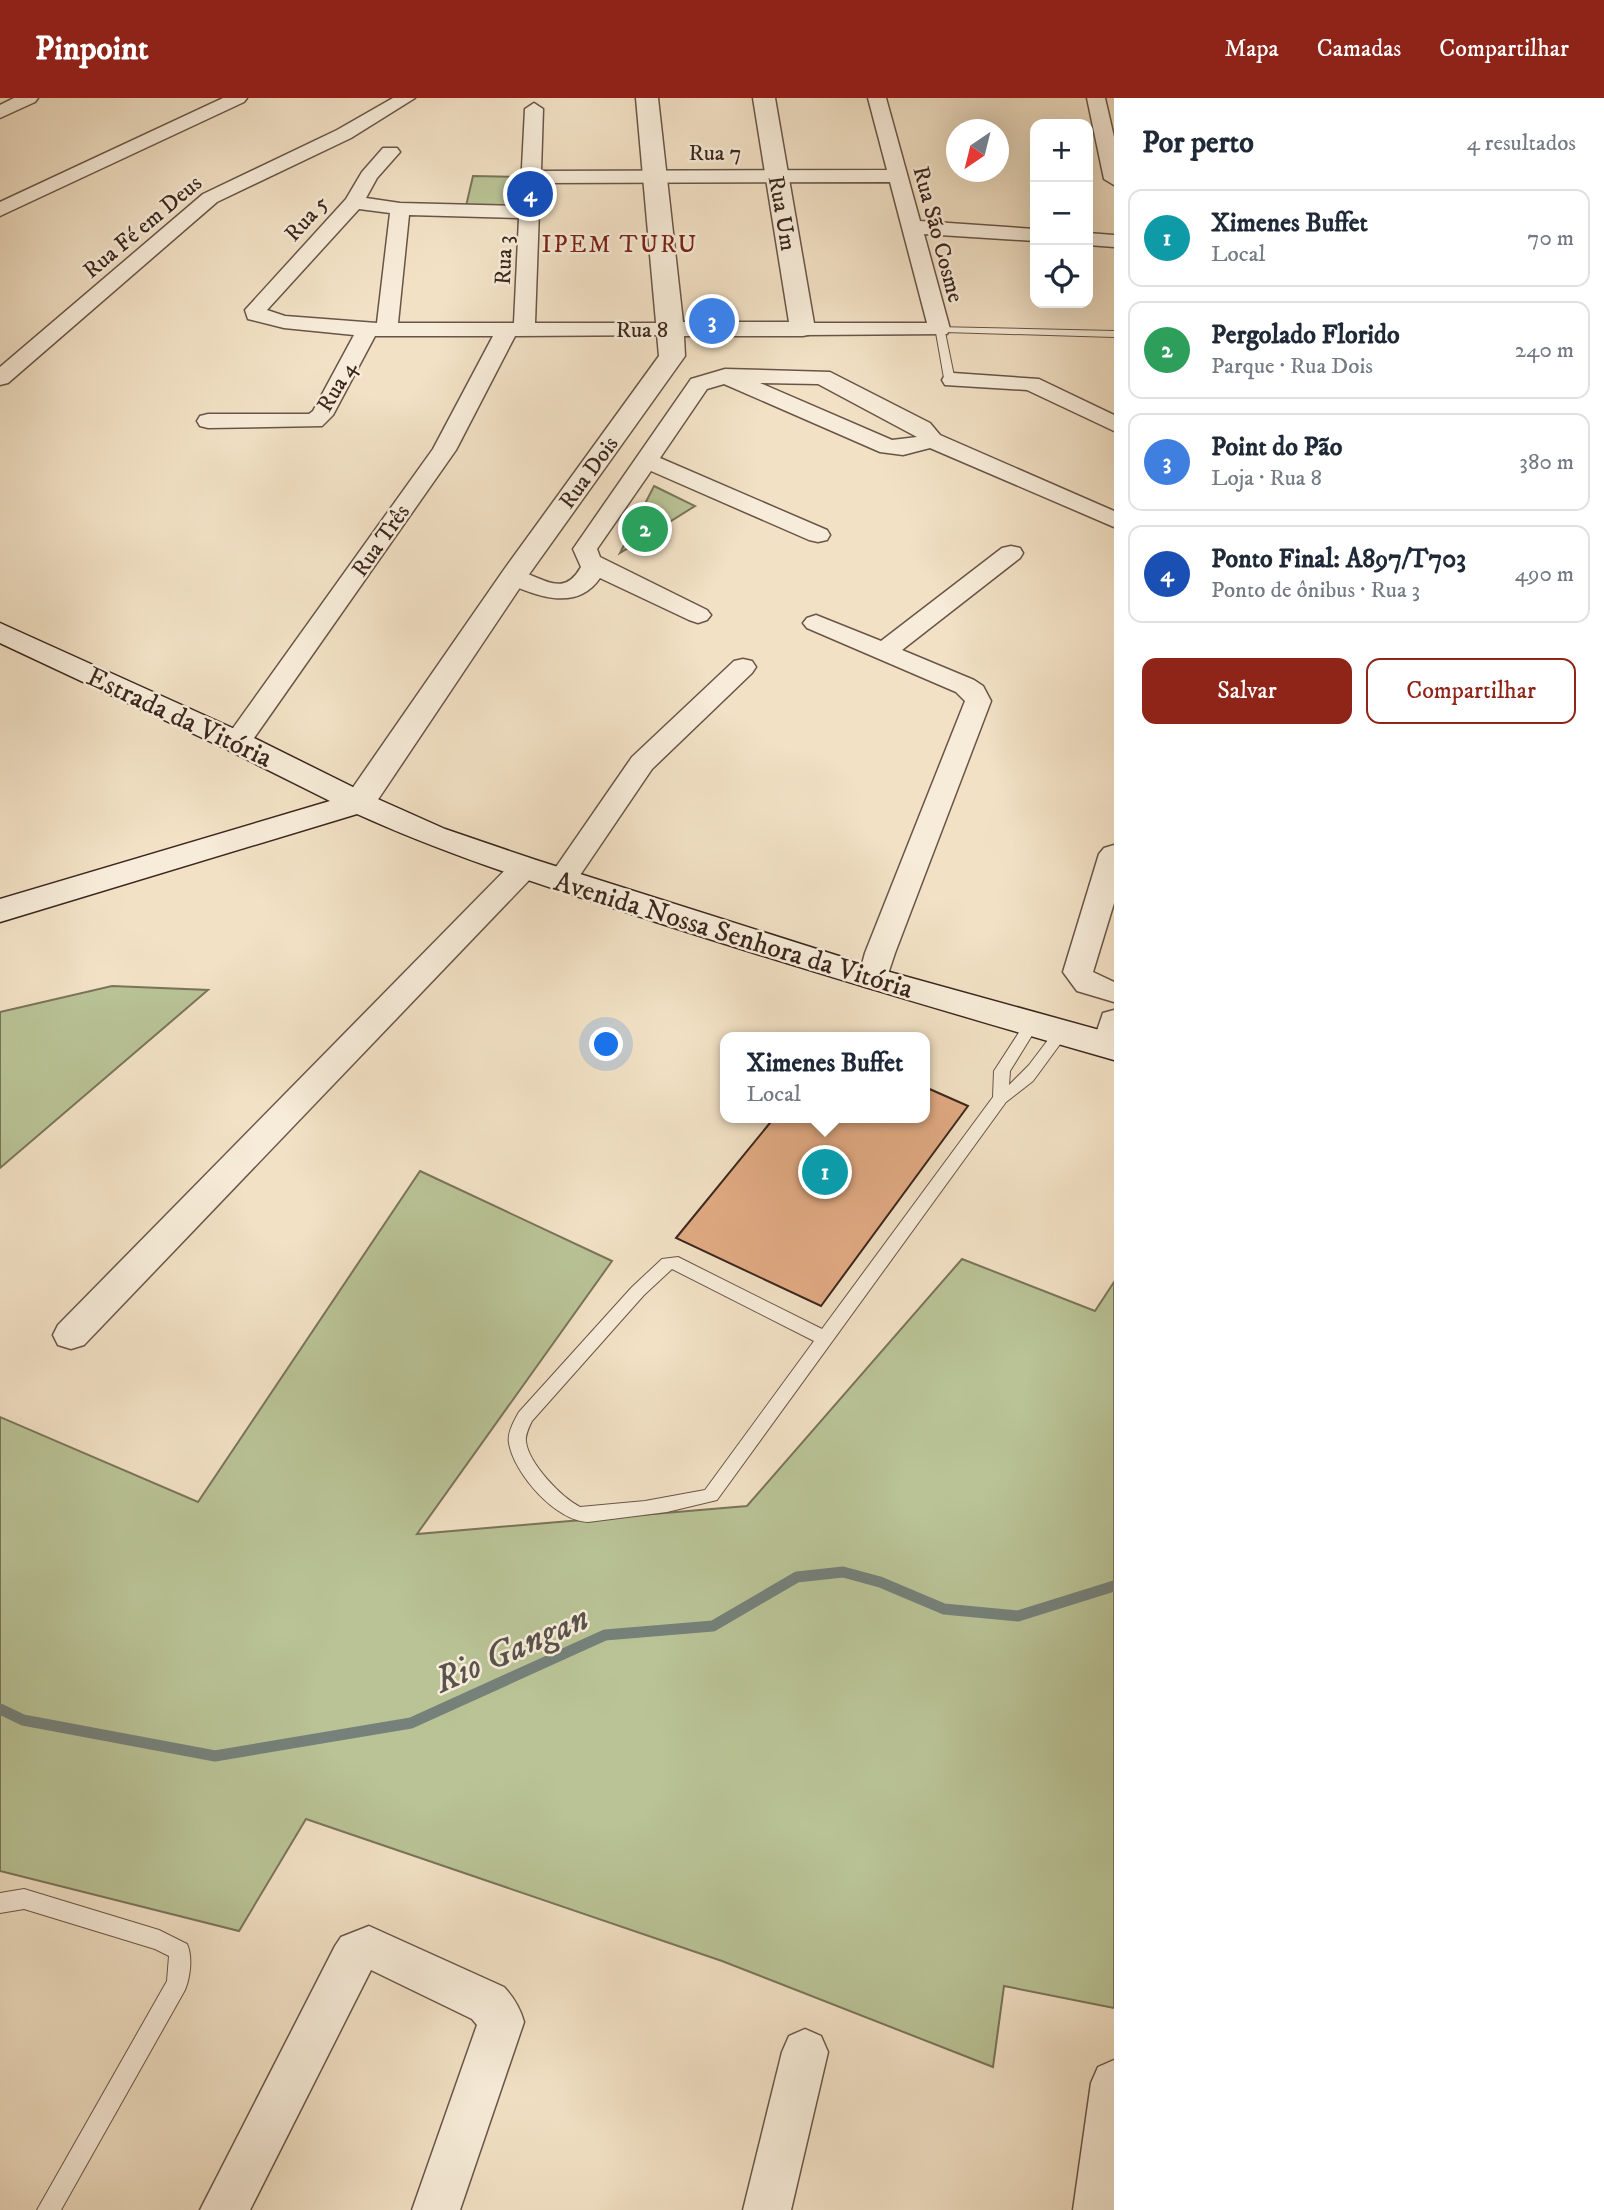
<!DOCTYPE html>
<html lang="pt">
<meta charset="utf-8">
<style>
:root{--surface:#fff;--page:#f6f6f7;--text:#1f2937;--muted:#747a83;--line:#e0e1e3;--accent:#8f2418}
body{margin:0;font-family:"IM FELL DW Pica",serif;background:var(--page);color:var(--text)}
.controls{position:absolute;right:21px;top:21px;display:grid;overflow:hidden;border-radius:14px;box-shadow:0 7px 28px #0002}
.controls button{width:63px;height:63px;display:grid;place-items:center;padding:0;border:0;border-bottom:2px solid var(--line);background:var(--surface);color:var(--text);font:35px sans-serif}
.compass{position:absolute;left:946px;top:21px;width:63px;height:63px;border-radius:50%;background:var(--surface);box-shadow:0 7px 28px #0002;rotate:215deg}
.you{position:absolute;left:607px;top:947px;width:24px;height:24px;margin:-18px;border:5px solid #fff;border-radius:50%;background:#1a73e8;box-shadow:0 0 0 10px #1a73e833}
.badge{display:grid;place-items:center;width:46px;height:46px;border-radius:50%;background:var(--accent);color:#fff;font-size:23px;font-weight:700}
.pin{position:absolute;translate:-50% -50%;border:4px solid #fff;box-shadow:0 2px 7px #0006}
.popup{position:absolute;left:720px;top:934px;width:210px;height:91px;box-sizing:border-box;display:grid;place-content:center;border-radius:14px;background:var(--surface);filter:drop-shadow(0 2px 5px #0005);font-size:23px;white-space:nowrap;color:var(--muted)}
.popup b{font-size:26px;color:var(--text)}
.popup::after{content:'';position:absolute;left:50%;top:100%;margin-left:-14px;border:14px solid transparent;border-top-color:var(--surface)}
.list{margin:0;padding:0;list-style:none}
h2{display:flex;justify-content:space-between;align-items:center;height:91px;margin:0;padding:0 28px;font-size:30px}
h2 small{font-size:23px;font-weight:400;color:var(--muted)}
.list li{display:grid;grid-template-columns:46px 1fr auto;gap:21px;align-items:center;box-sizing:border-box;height:98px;margin:0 14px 14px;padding:0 14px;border:2px solid var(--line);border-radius:14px}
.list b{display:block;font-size:26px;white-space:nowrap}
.list p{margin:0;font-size:23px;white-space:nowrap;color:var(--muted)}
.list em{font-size:23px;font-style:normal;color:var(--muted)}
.actions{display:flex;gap:14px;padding:21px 28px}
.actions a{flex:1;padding:16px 0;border:2px solid var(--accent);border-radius:14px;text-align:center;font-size:24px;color:var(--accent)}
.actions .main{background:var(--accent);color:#fff}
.icon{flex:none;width:38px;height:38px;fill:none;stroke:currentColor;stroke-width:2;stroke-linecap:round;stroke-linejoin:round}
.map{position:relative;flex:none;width:1114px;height:2112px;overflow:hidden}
header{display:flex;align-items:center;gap:42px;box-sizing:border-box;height:98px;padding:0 35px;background:var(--accent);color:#fff}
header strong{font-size:33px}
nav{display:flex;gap:38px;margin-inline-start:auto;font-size:24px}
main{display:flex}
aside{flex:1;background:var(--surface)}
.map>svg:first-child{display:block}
</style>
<header>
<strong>Pinpoint</strong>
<nav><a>Mapa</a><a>Camadas</a><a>Compartilhar</a></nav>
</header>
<main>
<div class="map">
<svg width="1114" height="2112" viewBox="0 0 1114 2112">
<rect width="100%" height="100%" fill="#f2e1c5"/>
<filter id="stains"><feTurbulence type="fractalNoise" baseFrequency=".00286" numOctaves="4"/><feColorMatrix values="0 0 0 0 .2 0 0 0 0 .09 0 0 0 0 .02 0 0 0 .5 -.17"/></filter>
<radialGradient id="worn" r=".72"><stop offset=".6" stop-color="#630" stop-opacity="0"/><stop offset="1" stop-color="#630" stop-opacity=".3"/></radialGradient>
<g fill="#b9c396" stroke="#7a745a" stroke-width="2">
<path d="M473,78L525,79L520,110L466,108Z"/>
<path d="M654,388L695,408L620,455Z"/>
<path d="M112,888L208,892L0,1070V914Z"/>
<path d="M420,1073L612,1163L417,1436L747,1408L962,1161L1095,1213L1114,1184V1910L1004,1888L993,1969L722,1863L306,1721L239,1833L0,1773V1319L198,1404Z"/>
</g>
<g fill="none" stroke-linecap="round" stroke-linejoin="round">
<path stroke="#75817a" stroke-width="11" d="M0,1611L23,1622L215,1658L411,1625L605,1537L713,1528L797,1479L843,1474L880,1484L944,1511L1018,1518L1114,1488"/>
</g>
<path fill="#e2ab84" stroke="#3b261e" stroke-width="2" d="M925,989L968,1008L821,1208L676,1140L774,1020H925Z"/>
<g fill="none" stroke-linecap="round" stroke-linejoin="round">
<defs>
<g id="service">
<path d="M935,229L1114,233V239L945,234L954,278L958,282L953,285L944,280Z"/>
<path d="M1032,921L1039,926L1010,973L1009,987L1029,967L1057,930H1067L1069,934L1033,983L1006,1004L717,1402L667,1414L588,1424C556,1423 514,1376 509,1345C507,1335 514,1323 519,1314L632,1189L662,1161L678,1159L822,1231L993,999L994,973L1027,922ZM672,1171L814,1243L705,1392L645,1403L580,1409C561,1399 529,1366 526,1344C525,1337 529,1329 532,1323L644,1197Z"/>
<path d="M24,1791L159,1832L187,1846C193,1859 190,1880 185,1892L61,2112H37L167,1883L169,1858L155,1851L24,1811L0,1815V1795Z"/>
</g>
<g id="minor">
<path d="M14,0H38L35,4L0,20V7Z"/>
<path d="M223,0H247L244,4L0,118V104Z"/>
<path d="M393,0H415L351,40L217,104L8,285L0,287V269L203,96L337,32Z"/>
<path d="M868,0H886L920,123L1035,131V143L924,136L950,231L947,236L803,237L795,236L792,231L795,226L803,225H927L890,84L540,85L535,225H671L679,226L682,231L679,236L671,237L515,238L456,352L247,650L237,652L227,650L223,644L433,351L493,238H375L333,317L322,328L208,330L200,328L197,323L200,318L208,316H309L313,313L354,237L284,230L248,221L245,212L346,101L362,74L383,50H397L400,54L377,80L366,100L400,105L520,108L525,11L534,5L543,11L541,73L887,72ZM359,111L390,115L377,225L285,218L267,212ZM409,117L519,120L514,225H398Z"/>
<path d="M1087,0H1105L1114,39V87L1104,81Z"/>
<path d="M1088,135L1114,137V149L1088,147Z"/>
<path d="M725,271L830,274L930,325L940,337L1114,413V429L930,350L903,357L880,354L724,286L707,291L660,360L827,432L830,437L827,442L818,444L809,442L651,373L597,451L600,459L707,512L711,517L707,522L698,525L689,522L600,480C576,515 536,497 504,484L500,479L504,474C534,466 559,508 581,469L573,451L691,281ZM760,285L818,286L917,339L892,342Z"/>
<path d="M953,275L1039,281L1114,317V333L1027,292L945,287L942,282L945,277Z"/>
<path d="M1011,448L1020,450L1023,455L1020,460L902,552L974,582L983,588L991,603L895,855L884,888L873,891L862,888L858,881L865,855L965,603L956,594L807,530L803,525L807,520L816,517L881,543L1002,450Z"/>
<path d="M743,561L752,563L756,569L752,575L652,671L572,789L562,791L552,789L547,782L632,659L734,563Z"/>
<path d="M1114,747V805L1093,874L1114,884V904L1077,893L1063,874L1099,756L1104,750Z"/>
<path d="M524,761L534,763L539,770L534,777L84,1247L71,1251L58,1247L53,1237L58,1227L514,763Z"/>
<path d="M1114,912V956L1108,958L1097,955L1092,947L1103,915Z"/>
<path d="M369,1828L504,1889C514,1900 520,1910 524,1924L460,2112H412L477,1927L472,1921L371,1872L250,2112H200L335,1848L341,1839Z"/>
<path d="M805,1931L821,1938L828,1954L791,2112H743L782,1954L789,1938Z"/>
<path d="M1114,1962V2112H1073L1091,1985L1098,1969Z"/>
</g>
<path id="tertiary" d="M636,0H658L683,224H789L753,0H775L815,231L812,236L803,238H684L685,258L525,482L371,712L359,715L347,712L343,705L347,698L503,473L659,258Z"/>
<path id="secondary" d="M0,525L248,637L371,698L445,731L536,762L886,873L1114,936V962C961,918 808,873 656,824C555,791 454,760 357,716L0,824V801L330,703L226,651L0,545Z"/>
</defs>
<use href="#service" stroke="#695548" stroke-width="2"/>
<use href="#minor" stroke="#695548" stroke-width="3"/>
<use href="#tertiary" stroke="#695548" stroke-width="3"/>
<use href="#secondary" stroke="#3b261e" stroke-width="3"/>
<use href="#service" fill="#f7ecd9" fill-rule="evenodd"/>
<use href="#minor" fill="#f7ecd9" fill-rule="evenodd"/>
<use href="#tertiary" fill="#f7ecd9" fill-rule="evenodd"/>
<use href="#secondary" fill="#f7ecd9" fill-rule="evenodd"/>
</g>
<g text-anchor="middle" stroke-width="5" stroke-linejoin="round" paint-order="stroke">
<g font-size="23" fill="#3b261e" stroke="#f7ecd9">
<text x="715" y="62">Rua 7</text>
<text transform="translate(783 115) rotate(80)" y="8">Rua Um</text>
<text transform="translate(306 120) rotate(-48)" y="8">Rua 5</text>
<text transform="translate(142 128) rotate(-40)" y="8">Rua Fé em Deus</text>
<text transform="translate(939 136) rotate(75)" y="8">Rua São Cosme</text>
<text transform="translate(503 162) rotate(-87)" y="8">Rua 3</text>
<text x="642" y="239">Rua 8</text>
<text transform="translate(336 288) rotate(-59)" y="8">Rua 4</text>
<text transform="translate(588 374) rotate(-54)" y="8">Rua Dois</text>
<text transform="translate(380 442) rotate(-55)" y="8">Rua Três</text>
</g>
<g font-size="24" letter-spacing="2" fill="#7a1f14" stroke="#f7ecd9">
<text x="620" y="154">IPEM TURU</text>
</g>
<g font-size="28" fill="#3b261e" stroke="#f7ecd9">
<text transform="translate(180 618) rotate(25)" y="10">Estrada da Vitória</text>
<text transform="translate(734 836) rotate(17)" y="10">Avenida Nossa Senhora da Vitória</text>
</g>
<g font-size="37" font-style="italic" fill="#58534c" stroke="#f7ecd9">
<text transform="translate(511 1550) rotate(-24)" y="13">Rio Gangan</text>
</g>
</g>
<rect width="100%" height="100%" filter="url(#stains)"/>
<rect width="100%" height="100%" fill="url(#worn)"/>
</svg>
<div class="controls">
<button>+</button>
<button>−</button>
<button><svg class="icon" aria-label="locate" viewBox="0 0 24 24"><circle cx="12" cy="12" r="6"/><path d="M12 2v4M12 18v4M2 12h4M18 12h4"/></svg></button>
</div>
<svg class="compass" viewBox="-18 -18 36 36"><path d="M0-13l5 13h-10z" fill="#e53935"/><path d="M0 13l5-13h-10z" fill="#747a83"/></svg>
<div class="you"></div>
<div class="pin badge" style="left:825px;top:1074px;background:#0f9aa8">1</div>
<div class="popup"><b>Ximenes Buffet</b>Local</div>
<div class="pin badge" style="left:645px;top:431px;background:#2e9e5b">2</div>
<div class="pin badge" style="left:712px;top:223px;background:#3f7fe0">3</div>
<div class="pin badge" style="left:530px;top:96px;background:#1a4fb4">4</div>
</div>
<aside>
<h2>Por perto<small>4 resultados</small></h2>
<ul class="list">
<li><span class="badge" style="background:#0f9aa8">1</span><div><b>Ximenes Buffet</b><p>Local</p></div><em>70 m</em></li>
<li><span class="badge" style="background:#2e9e5b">2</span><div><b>Pergolado Florido</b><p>Parque · Rua Dois</p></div><em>240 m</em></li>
<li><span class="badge" style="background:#3f7fe0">3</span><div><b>Point do Pão</b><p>Loja · Rua 8</p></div><em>380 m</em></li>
<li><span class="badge" style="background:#1a4fb4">4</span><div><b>Ponto Final: A897/T703</b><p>Ponto de ônibus · Rua 3</p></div><em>490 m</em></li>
</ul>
<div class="actions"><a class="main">Salvar</a><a>Compartilhar</a></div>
</aside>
</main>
